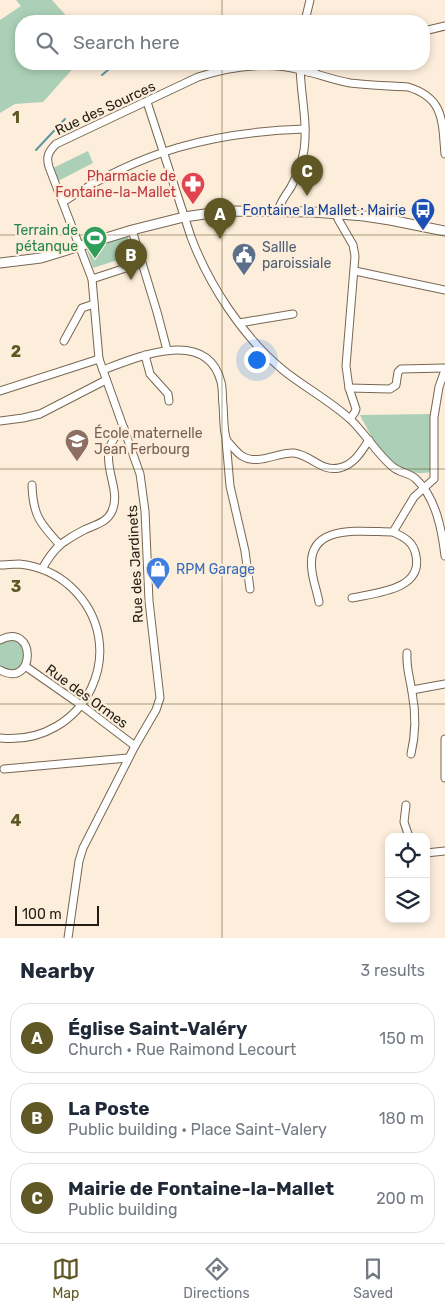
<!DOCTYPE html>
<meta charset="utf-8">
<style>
:root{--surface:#fff;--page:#f6f6f7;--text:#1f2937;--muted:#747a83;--line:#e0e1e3;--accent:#5f5724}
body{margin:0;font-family:Rubik,sans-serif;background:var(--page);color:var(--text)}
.controls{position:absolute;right:15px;bottom:15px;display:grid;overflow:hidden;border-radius:10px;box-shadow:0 2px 8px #0003}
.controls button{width:45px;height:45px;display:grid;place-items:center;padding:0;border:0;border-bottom:1px solid var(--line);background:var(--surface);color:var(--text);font:25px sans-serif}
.scale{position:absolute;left:15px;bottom:12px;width:84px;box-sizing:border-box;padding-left:5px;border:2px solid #231d14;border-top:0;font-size:14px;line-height:18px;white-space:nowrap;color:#231d14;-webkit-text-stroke:4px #fdeedb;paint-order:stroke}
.you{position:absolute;left:256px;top:359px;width:18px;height:18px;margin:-12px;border:4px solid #fff;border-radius:50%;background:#1a73e8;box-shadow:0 0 0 8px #1a73e833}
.badge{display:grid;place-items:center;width:32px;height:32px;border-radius:50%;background:var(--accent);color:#fff;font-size:16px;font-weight:700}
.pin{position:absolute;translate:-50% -41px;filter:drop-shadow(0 1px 2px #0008)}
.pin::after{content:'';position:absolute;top:26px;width:18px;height:15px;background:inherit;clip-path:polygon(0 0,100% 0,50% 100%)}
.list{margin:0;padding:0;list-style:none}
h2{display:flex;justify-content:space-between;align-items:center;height:65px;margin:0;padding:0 20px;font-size:21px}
h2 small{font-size:16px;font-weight:400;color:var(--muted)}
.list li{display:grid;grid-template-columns:32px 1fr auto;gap:15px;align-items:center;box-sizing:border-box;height:70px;margin:0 10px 10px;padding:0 10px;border:1px solid var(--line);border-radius:20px}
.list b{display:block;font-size:19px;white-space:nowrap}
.list p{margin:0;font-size:16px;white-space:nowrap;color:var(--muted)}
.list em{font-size:16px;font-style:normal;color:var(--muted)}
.icon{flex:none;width:28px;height:28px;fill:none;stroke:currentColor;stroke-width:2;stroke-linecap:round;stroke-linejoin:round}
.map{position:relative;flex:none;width:445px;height:938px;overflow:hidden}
.search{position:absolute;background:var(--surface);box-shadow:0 2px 8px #0003;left:15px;right:15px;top:15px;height:55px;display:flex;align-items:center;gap:12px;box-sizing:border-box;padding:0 18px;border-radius:20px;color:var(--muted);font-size:19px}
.sheet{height:305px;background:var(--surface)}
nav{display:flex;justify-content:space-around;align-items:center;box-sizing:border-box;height:70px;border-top:1px solid var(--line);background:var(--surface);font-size:14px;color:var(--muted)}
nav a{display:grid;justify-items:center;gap:2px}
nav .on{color:var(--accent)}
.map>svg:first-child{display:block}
</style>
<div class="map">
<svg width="445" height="938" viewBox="0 0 445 938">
<rect width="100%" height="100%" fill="#fdeedb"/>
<g fill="#abd0b7">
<path d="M16,0H52L71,21H21V64H77L43,102L15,104L0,113V20L21,6Z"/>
<path d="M88,151L93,163L58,181L53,168Z"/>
<path d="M124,236L128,237L133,255L93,268L87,250L89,247Z"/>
<path d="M431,414L432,472C425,473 418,474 412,472C386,465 371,437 360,415Z"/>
<path d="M7,639L18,640L27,652L22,667L12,671L0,666V643Z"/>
</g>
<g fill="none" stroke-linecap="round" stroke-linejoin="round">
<g stroke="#5c97a2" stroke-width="2">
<path d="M102,75L115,64"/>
<path d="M36,150L65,119"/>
</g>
<defs>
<g id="minor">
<path d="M305,21L310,0"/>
<path d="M424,31L445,26"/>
<path d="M308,72L322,64"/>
<path d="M147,102L191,237C209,285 243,337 283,370C304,387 329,400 350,419C365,433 378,455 393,467C400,473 410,473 416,479C436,498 442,530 445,556"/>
<path d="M63,202C141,151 212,132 305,129"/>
<path d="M278,211C280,202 286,195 291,187C297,176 302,162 304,150C308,121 300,92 300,64"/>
<path d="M338,214V219L353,245L355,256L346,366L349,388L356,409L355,412L350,419"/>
<path d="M132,230L157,312L167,350"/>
<path d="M355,271L445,290"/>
<path d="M92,279L141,263"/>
<path d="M239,323L293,314"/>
<path d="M64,341L82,308L94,304"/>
<path d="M145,355L150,374L168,394L169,401"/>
<path d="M103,370C137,357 207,327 221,382C223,389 222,398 223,405C224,414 223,436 228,442C232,446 237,453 242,456C258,466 277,452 294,453C311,455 321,472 339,468C354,465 361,452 369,440"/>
<path d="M349,388L390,389L396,385L398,372L401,369L445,368"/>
<path d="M0,391L99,359"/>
<path d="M0,421L23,418L40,414L106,380"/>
<path d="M226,440L230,486L245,551L250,589"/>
<path d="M32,485C33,516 40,523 60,545"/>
<path d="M0,565C6,565 13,564 19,564C38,566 57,574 71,587C134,646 86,747 0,738"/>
<path d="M42,569C47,560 53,551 61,544C68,539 76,534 84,530C94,525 107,523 112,511C124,485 90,455 124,428"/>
<path d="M352,598C375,593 423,590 416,556C414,542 404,537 393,532"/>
<path d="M319,602C317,591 313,581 312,571C305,522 362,532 393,532L414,497L434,479V417L439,387L445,370"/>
<path d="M0,640C37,621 36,690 0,670"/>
<path d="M407,653C406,668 410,678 412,692C416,713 416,733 411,754"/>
<path d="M25,666L81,705L135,746"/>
<path d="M412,690L445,684"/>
<path d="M445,739V778"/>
<path d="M4,769L128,758"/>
<path d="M406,805L404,822L409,837"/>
<path d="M426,853L445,851"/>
<path d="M68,938L79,861L83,848L135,746L156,710L160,698L149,601L145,511L140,474L99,359L92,279L49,167C46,157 48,152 56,144L198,77C232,66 266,61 301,70C318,74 333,80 350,83C369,85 389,86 408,87C445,98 442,122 445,154"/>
</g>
<path id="tertiary" d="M0,263L41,258L132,230L184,217L226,211L313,212L364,216L390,220L445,231"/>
</defs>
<use href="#minor" stroke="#776752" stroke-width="9"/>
<use href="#tertiary" stroke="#776752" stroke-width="11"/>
<use href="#minor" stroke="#fff" stroke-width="7"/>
<use href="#tertiary" stroke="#fff" stroke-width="9"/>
</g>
<path fill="none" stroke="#5f5724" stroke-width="1" stroke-opacity="0.55" d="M222,0V21M222,64V938M0,235H445M0,469H445M0,704H445"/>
<defs>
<symbol id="pharmacy-pin" viewBox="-11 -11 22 30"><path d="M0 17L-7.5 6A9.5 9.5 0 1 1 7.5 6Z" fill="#e0444e" stroke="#fdeedb"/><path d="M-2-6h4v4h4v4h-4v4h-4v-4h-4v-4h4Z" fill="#fff"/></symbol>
<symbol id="bus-pin" viewBox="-11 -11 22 30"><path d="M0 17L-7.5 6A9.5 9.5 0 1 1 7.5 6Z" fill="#1a4fb4" stroke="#fdeedb"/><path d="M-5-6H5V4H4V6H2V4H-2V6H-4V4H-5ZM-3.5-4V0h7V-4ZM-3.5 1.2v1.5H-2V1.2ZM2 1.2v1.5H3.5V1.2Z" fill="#fff"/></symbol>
<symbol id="stadium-pin" viewBox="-11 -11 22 30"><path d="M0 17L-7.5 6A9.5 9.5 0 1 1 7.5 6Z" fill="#2e9e5b" stroke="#fdeedb"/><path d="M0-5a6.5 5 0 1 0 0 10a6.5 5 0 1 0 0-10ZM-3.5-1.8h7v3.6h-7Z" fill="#fff"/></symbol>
<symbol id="civic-pin" viewBox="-11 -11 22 30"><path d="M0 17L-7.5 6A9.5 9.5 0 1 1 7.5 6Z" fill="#5c6f8a" stroke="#fdeedb"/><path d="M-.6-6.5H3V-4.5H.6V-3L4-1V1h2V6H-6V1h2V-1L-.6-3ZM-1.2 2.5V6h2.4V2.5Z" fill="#fff"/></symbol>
<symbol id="school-pin" viewBox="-11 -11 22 30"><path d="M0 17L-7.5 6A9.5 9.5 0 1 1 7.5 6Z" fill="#8d6e63" stroke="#fdeedb"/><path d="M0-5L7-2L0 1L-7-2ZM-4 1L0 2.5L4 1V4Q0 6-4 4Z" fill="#fff"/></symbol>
<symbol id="shop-pin" viewBox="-11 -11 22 30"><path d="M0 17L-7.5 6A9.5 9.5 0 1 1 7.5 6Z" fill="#3f7fe0" stroke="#fdeedb"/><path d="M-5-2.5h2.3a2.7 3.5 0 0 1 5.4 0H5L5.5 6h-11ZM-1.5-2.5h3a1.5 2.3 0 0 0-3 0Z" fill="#fff"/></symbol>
</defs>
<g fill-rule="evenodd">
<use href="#pharmacy-pin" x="179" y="170" width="28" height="38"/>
<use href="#bus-pin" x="409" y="196" width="28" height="38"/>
<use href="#stadium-pin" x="81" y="224" width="28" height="38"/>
<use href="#civic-pin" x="230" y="241" width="28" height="38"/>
<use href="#school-pin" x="63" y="427" width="28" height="38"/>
<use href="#shop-pin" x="144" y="555" width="28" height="38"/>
</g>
<g text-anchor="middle" stroke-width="4.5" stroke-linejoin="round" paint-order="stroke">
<g font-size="14" fill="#231d14" stroke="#fdeedb">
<text transform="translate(105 108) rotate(-25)" y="5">Rue des Sources</text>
<text transform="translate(135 564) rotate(-93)" y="5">Rue des Jardinets</text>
<text transform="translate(87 696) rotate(36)" y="5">Rue des Ormes</text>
</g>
<g font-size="14" fill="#be3a42" stroke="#fdeedb" text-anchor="end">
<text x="176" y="181">Pharmacie de<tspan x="176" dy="16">Fontaine-la-Mallet</tspan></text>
</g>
<g font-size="14" fill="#164399" stroke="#fdeedb" text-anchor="end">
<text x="406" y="215">Fontaine la Mallet : Mairie</text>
</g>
<g font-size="14" fill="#27864d" stroke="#fdeedb" text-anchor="end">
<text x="78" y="235">Terrain de<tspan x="78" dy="16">pétanque</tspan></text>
</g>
<g font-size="14" fill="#4e5e75" stroke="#fdeedb" text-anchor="start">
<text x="262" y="252">Sallle<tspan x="262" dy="16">paroissiale</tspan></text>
</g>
<g font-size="14" fill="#785e54" stroke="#fdeedb" text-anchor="start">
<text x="94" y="438">École maternelle<tspan x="94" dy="16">Jean Ferbourg</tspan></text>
</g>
<g font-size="14" fill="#366cbe" stroke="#fdeedb" text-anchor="start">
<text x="176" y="574">RPM Garage</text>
</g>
</g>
<g font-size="16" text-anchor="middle" font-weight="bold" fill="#5f5724" stroke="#fdeedb" stroke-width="4.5" stroke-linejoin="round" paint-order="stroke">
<text x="16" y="123">1</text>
<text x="16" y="357">2</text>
<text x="16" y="592">3</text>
<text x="16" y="826">4</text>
</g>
</svg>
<div class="controls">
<button><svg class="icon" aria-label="locate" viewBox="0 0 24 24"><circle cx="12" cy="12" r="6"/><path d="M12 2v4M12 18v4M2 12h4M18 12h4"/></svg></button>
<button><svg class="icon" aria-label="layers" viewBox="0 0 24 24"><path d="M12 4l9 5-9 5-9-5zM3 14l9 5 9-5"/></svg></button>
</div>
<div class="scale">100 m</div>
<div class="you"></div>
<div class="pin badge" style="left:220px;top:239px">A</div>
<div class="pin badge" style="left:131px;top:280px">B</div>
<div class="pin badge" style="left:307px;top:196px">C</div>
<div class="search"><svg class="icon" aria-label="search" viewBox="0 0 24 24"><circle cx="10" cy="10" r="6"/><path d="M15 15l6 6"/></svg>Search here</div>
</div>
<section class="sheet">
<h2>Nearby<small>3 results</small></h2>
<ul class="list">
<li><span class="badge">A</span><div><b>Église Saint-Valéry</b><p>Church · Rue Raimond Lecourt</p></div><em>150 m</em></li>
<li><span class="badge">B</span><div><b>La Poste</b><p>Public building · Place Saint-Valery</p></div><em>180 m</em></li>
<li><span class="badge">C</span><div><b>Mairie de Fontaine-la-Mallet</b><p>Public building</p></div><em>200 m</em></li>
</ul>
</section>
<nav>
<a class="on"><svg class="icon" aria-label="map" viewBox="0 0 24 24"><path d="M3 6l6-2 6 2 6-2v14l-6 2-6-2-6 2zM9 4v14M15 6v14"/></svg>Map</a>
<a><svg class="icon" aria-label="directions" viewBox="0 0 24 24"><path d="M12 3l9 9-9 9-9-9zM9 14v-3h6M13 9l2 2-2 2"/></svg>Directions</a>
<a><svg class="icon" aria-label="saved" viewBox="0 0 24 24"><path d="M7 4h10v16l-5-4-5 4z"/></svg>Saved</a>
</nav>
